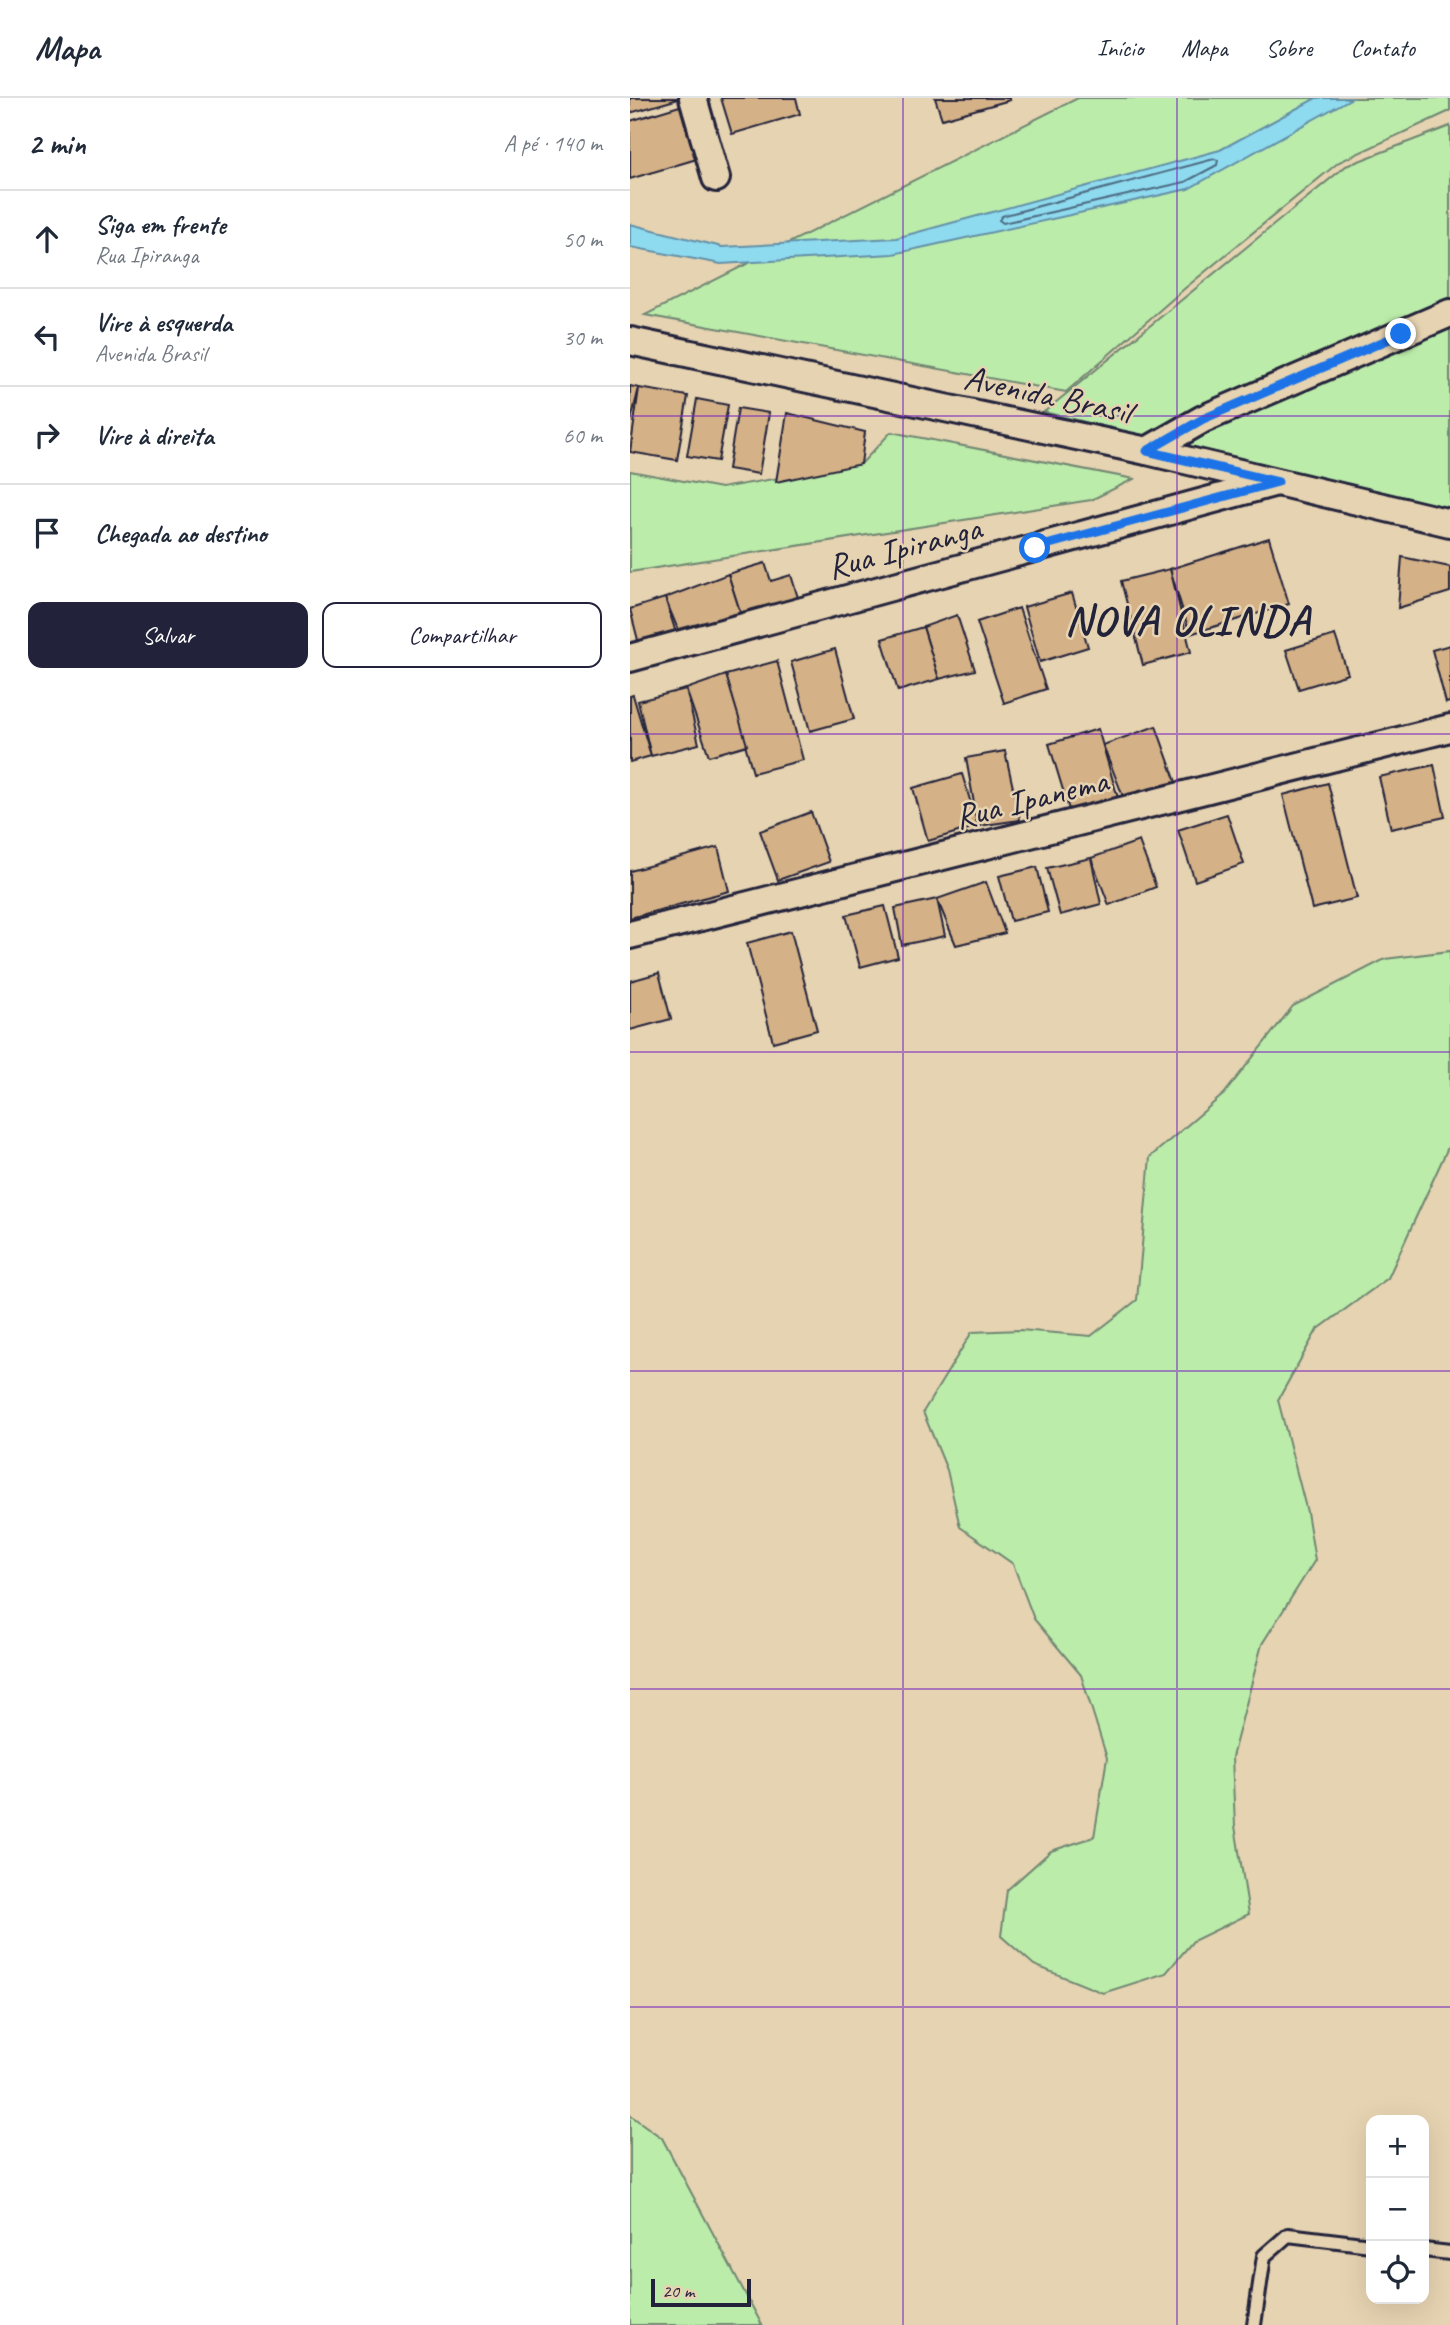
<!DOCTYPE html>
<html lang="pt">
<meta charset="utf-8">
<style>
:root{--surface:#fff;--page:#f6f6f7;--text:#1f2937;--muted:#747a83;--line:#e0e1e3;--accent:#22223b}
body{margin:0;font-family:Caveat,sans-serif;background:var(--page);color:var(--text)}
.controls{position:absolute;right:21px;bottom:21px;display:grid;overflow:hidden;border-radius:14px;box-shadow:0 7px 28px #0002}
.controls button{width:63px;height:63px;display:grid;place-items:center;padding:0;border:0;border-bottom:2px solid var(--line);background:var(--surface);color:var(--text);font:35px sans-serif}
.scale{position:absolute;left:21px;bottom:18px;width:100px;box-sizing:border-box;padding-left:7px;border:4px solid #22223b;border-top:0;font-size:19px;line-height:24px;white-space:nowrap;color:#22223b;-webkit-text-stroke:5px #e6d3b1;paint-order:stroke}
.stop{position:absolute;width:21px;height:21px;margin:-16px;border:5px solid #1a73e8;border-radius:50%;background:#fff}
.stop.end{background:#1a73e8;border-color:#fff;box-shadow:0 2px 7px #0008}
.list{margin:0;padding:0;list-style:none}
h2{display:flex;justify-content:space-between;align-items:center;height:91px;margin:0;padding:0 28px;font-size:30px}
h2 small{font-size:23px;font-weight:400;color:var(--muted)}
.list li{display:grid;grid-template-columns:46px 1fr auto;gap:21px;align-items:center;box-sizing:border-box;height:98px;padding:0 28px;border-top:2px solid var(--line)}
.list b{display:block;font-size:26px;white-space:nowrap}
.list p{margin:0;font-size:23px;white-space:nowrap;color:var(--muted)}
.list em{font-size:23px;font-style:normal;color:var(--muted)}
.actions{display:flex;gap:14px;padding:21px 28px}
.actions a{flex:1;padding:16px 0;border:2px solid var(--accent);border-radius:14px;text-align:center;font-size:24px;color:var(--accent)}
.actions .main{background:var(--accent);color:#fff}
.icon{flex:none;width:38px;height:38px;fill:none;stroke:currentColor;stroke-width:2;stroke-linecap:round;stroke-linejoin:round}
.map{position:relative;flex:none;width:820px;height:2227px;overflow:hidden}
header{display:flex;align-items:center;gap:42px;box-sizing:border-box;height:98px;padding:0 35px;background:var(--surface);border-bottom:2px solid var(--line)}
header strong{font-size:33px}
nav{display:flex;gap:38px;margin-inline-start:auto;font-size:24px}
main{display:flex}
aside{flex:1;background:var(--surface)}
.map>svg:first-child{display:block}
</style>
<header>
<strong>Mapa</strong>
<nav><a>Início</a><a>Mapa</a><a>Sobre</a><a>Contato</a></nav>
</header>
<main>
<aside>
<h2>2 min<small>A pé · 140 m</small></h2>
<ul class="list">
<li><svg class="icon" aria-label="ahead" viewBox="0 0 24 24"><path d="M12 20V5M6 11l6-6 6 6"/></svg><div><b>Siga em frente</b><p>Rua Ipiranga</p></div><em>50 m</em></li>
<li><svg class="icon" aria-label="left" viewBox="0 0 24 24"><path d="M17 20v-9H6M10 6l-5 5 5 5"/></svg><div><b>Vire à esquerda</b><p>Avenida Brasil</p></div><em>30 m</em></li>
<li><svg class="icon" aria-label="right" viewBox="0 0 24 24"><path d="M7 20v-9h11M14 6l5 5-5 5"/></svg><div><b>Vire à direita</b></div><em>60 m</em></li>
<li><svg class="icon" aria-label="arrive" viewBox="0 0 24 24"><path d="M6 21V4h12l-3 4 3 4H6"/></svg><div><b>Chegada ao destino</b></div></li>
</ul>
<div class="actions"><a class="main">Salvar</a><a>Compartilhar</a></div>
</aside>
<div class="map">
<svg width="820" height="2227" viewBox="0 0 820 2227">
<rect width="100%" height="100%" fill="#e6d3b1"/>
<filter id="ink" filterUnits="userSpaceOnUse"><feTurbulence type="fractalNoise" baseFrequency=".0143" numOctaves="2"/><feDisplacementMap in="SourceGraphic" scale="14" xChannelSelector="R" yChannelSelector="G"/><feConvolveMatrix kernelMatrix="1 2 1 2 8 2 1 2 1" color-interpolation-filters="sRGB"/></filter>
<g filter="url(#ink)">
<g fill="#bcecaa" stroke="#6f8772" stroke-width="2">
<path d="M448,0H820V13L709,64L554,191L436,294L15,217Z"/>
<path d="M820,28V412L414,314L716,68Z"/>
<path d="M261,334L504,381L461,402L0,474V373L91,390L231,366Z"/>
<path d="M820,853V1045L758,1180L687,1232L648,1302L677,1414L685,1462L632,1546L602,1659L605,1728L619,1816L563,1843L536,1875L473,1895L404,1867L371,1838L377,1792L421,1753L464,1739L477,1660L451,1577L404,1521L383,1466L330,1429L317,1372L293,1314L342,1234L390,1232L461,1238L507,1202L520,1059L594,996L663,908L755,861Z"/>
<path d="M0,2017L32,2040L132,2227H0Z"/>
</g>
<path fill="#8edaef" stroke="#6390a7" stroke-width="2" d="M686,0H722L558,91L263,156L91,166L0,149V126L92,149L266,140L590,52Z"/>
<g fill="none" stroke-linecap="round" stroke-linejoin="round">
<path stroke="#4d6c83" stroke-width="2" d="M584,61L588,62L587,67L555,84L373,125L369,122L372,118Z"/>
</g>
<g fill="#d4b186" stroke="#22223b" stroke-width="2">
<path d="M0,0H52L0,15Z"/>
<path d="M91,0H166L170,16L102,36Z"/>
<path d="M305,0H379L380,2L312,21Z"/>
<path d="M53,7L70,60L0,81V23Z"/>
<path d="M0,288L9,290L0,326Z"/>
<path d="M9,290L58,298L47,362L0,354Z"/>
<path d="M67,301L98,307L88,363L57,358Z"/>
<path d="M108,310L139,315L129,376L98,371Z"/>
<path d="M157,315L235,334L231,366L146,384Z"/>
<path d="M639,440L659,506L560,536L540,471Z"/>
<path d="M772,459L820,469V494L768,510Z"/>
<path d="M135,465L141,483L161,477L169,503L112,520L98,476Z"/>
<path d="M540,471L561,554L513,567L491,483Z"/>
<path d="M98,476L112,520L51,539L35,500Z"/>
<path d="M442,495L458,549L410,564L394,509Z"/>
<path d="M35,500L47,538L10,550L0,511Z"/>
<path d="M389,510L416,591L374,605L347,524Z"/>
<path d="M327,517L345,572L309,581L293,529Z"/>
<path d="M293,529L309,581L268,593L252,541Z"/>
<path d="M705,537L718,576L669,591L656,552Z"/>
<path d="M820,547V604L816,605L802,552Z"/>
<path d="M205,551L224,621L180,633L161,564Z"/>
<path d="M147,563L173,662L123,675L96,577Z"/>
<path d="M96,577L117,647L79,658L56,591Z"/>
<path d="M56,591L69,646L21,658L8,603Z"/>
<path d="M3,597L21,658L0,664V598Z"/>
<path d="M526,628L547,687L496,706L473,647Z"/>
<path d="M468,631L488,700L440,715L419,646Z"/>
<path d="M375,653L390,722L348,728L336,660Z"/>
<path d="M804,667L815,719L761,731L749,679Z"/>
<path d="M332,676L348,728L298,743L283,690Z"/>
<path d="M698,685L727,800L682,811L653,697Z"/>
<path d="M181,714L199,764L148,782L130,733Z"/>
<path d="M597,716L614,766L565,783L548,732Z"/>
<path d="M509,743L526,789L479,807L461,760Z"/>
<path d="M88,749L99,793L0,820V773Z"/>
<path d="M461,760L471,806L430,817L417,770Z"/>
<path d="M407,769L418,814L381,823L369,778Z"/>
<path d="M356,784L375,835L326,847L307,801Z"/>
<path d="M307,801L315,838L272,847L265,810Z"/>
<path d="M255,808L268,859L230,869L216,817Z"/>
<path d="M161,833L187,932L143,944L117,845Z"/>
<path d="M29,875L41,921L0,932V883Z"/>
</g>
<g fill="none" stroke-linecap="round" stroke-linejoin="round">
<defs>
<g id="lane">
<path d="M794,2152L820,2155"/>
<path d="M624,2227L634,2158L658,2137L741,2147"/>
</g>
<g id="street">
<path d="M63,0L86,80"/>
<path d="M0,243L517,353L820,425"/>
<path d="M517,353L573,321L820,215"/>
<path d="M0,560L643,385"/>
<path d="M0,837L820,630"/>
</g>
</defs>
<use href="#lane" stroke="#22223b" stroke-width="18"/>
<use href="#street" stroke="#22223b" stroke-width="32"/>
<use href="#lane" stroke="#e6d3b1" stroke-width="12"/>
<use href="#street" stroke="#e6d3b1" stroke-width="26"/>
</g>
</g>
<g fill="none" stroke-linecap="round" stroke-linejoin="round" filter="url(#ink)">
<path stroke="#1a73e8" stroke-width="9" d="M405,450L648,384L517,353L573,321L771,236"/>
</g>
<path fill="none" stroke="#7b2cbf" stroke-width="2" stroke-opacity="0.55" d="M273,0V2227M547,0V2227M0,318H820M0,636H820M0,954H820M0,1273H820M0,1591H820M0,1909H820"/>
<g text-anchor="middle" stroke-width="5" stroke-linejoin="round" paint-order="stroke">
<g font-size="35" fill="#22223b" stroke="#e6d3b1">
<text transform="translate(418 296) rotate(12)" y="12">Avenida Brasil</text>
<text transform="translate(274 449) rotate(-15)" y="12">Rua Ipiranga</text>
<text transform="translate(401 700) rotate(-14)" y="12">Rua Ipanema</text>
</g>
<g font-size="42" font-weight="bold" letter-spacing="2" fill="#22223b" stroke="#e6d3b1">
<text x="558" y="536">NOVA OLINDA</text>
</g>
</g>
</svg>
<div class="controls">
<button>+</button>
<button>−</button>
<button><svg class="icon" aria-label="locate" viewBox="0 0 24 24"><circle cx="12" cy="12" r="6"/><path d="M12 2v4M12 18v4M2 12h4M18 12h4"/></svg></button>
</div>
<div class="scale">20 m</div>
<div class="stop" style="left:405px;top:450px"></div>
<div class="stop end" style="left:771px;top:236px"></div>
</div>
</main>
